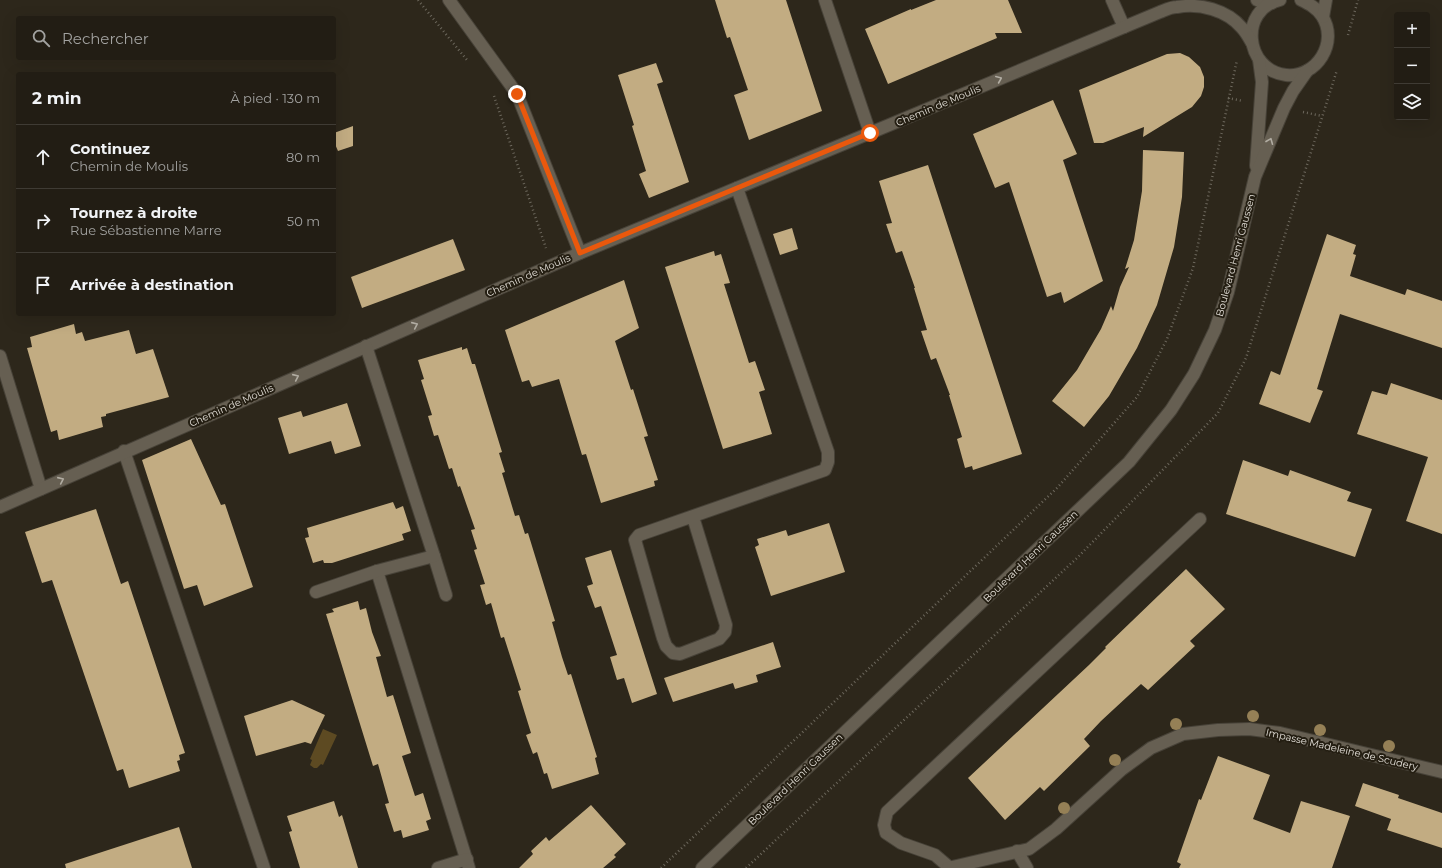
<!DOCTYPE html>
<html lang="fr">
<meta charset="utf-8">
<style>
:root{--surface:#221d14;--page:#2a261d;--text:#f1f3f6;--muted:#a2a2a0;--line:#3f3b34}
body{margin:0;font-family:Montserrat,sans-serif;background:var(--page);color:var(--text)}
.controls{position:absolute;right:12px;top:12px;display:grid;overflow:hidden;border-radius:4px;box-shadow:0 4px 16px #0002}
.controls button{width:36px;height:36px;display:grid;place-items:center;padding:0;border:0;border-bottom:1px solid var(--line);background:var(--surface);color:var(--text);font:20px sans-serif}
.stop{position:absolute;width:12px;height:12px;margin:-9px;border:3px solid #ea580c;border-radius:50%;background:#fff}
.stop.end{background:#ea580c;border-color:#fff;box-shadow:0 1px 4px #0008}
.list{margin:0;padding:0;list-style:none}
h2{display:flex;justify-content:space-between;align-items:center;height:52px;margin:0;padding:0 16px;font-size:17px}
h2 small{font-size:13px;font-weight:400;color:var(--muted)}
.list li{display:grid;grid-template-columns:26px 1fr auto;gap:12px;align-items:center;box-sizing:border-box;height:64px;padding:0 16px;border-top:1px solid var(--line)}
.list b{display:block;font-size:15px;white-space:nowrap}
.list p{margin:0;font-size:13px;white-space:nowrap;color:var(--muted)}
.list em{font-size:13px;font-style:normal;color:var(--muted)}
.icon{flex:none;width:22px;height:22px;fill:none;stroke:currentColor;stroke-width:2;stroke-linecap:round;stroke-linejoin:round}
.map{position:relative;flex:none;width:1442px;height:868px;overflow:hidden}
.search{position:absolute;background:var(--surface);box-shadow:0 4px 16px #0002;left:16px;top:16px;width:320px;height:44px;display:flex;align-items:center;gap:10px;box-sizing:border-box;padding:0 14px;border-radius:4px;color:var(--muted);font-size:15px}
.panel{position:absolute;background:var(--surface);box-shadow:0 4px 16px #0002;left:16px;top:72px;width:320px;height:244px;border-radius:4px}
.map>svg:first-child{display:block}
</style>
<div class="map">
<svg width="1442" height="868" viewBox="0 0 1442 868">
<rect width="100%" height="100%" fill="#2d271b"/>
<path fill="#5d4a22" d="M323,729L337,735L323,765L321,764L317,768H314L310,765L312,760L310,759Z"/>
<g fill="#c2ac82">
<path d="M715,0H786L822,111L749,140L734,95L748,90L730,37L727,38Z"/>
<path d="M936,0H1008L1022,33H995L997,38L888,84L865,29L911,9V10Z"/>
<path d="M1180,53L1189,57L1200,67L1204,77V87L1201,96L1192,107L1143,137L1144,127L1103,143H1094L1079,90L1167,54Z"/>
<path d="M656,63L663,82L657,84L689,182L649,198L639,174L646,171L632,126L634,125L618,75Z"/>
<path d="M1053,100L1077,154L1063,160L1103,281L1064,303L1061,292L1047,297L1009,182L995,188L973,134Z"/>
<path d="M353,126V146L338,151L334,142V133Z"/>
<path d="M1143,150L1184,152L1182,197L1174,247L1157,305L1137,348L1109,396L1084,427L1052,401L1077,370L1101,329L1111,306L1113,311L1120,287L1129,267L1125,269L1134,240L1142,191Z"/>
<path d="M928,165L1022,454L973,470L972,466L965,468L957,439L962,437L949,395H950L936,358L931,360L921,331L927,330L914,288H915L902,251L896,253L886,224L892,223L879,181Z"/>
<path d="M792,228L798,249L780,255L773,234Z"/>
<path d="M1327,234L1356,245L1353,254L1356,255L1350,276L1405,295L1407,289L1442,301V348L1340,314L1317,389L1323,391L1310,423L1259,404L1271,371L1280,375Z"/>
<path d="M453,239L465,270L362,308L351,277Z"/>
<path d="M714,251L715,256L721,254L730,283L724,284L749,363L755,361L765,390L759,392L772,434L723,449L665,267Z"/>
<path d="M624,280L639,328L615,341L631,390L633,389L648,436L644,437L658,480L654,481L655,486L601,503L586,454L582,455L559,379L532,387L529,380L522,382L505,330Z"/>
<path d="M74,324L76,334L82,332L85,341L129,330L136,354L153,349L169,397L106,414V416L101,417L103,427L59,440L57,430L51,432L27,348L32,347L30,337Z"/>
<path d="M462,347V350L467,348L472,364H475L502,452L499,453L505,472L502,473L515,516L519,515L525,534L528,533L555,621L552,622L562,657L568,675L571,674L597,757L595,758L599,774L552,789L547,773L544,774L537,752L533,754L526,735L531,733L518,691L521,690L504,637L501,638L491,603L486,605L480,585L485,584L474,550L477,549L471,530L475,529L460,486L458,487L452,468L449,469L438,435L434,436L428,416L432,415L421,380L424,379L418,360Z"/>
<path d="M1391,383L1442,400V534L1406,521L1428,457L1357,434L1372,391L1387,395Z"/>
<path d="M347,403L361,446L335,454L331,441L289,454L278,418L301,411L303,417Z"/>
<path d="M191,439L221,505L225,504L253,587L204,606L197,585L184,589L142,460Z"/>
<path d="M1243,460L1288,476L1290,470L1351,492L1347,501L1372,509L1355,557L1226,514Z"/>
<path d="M393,502L396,509L403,506L411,531L402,534L404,540L332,563H324L323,560L313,563L305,538L309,537L307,528Z"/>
<path d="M96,509L121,584L128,581L185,753L179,755L180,760L177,761L180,771L129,788L123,769L117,771L52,580L42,583L25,532Z"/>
<path d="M829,523L845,572L771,596L755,547L759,545L757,539L786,530L788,536Z"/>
<path d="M611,550L657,694L632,703L624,678L617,680L610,657L617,655L601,606L595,608L587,586L593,584L585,558Z"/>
<path d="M1186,569L1225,609L1190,641L1195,646L1148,690L1141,684L1101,721L1084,739L1090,746L1044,791L1040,787L1005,820L968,778L1089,665L1106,648L1105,647Z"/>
<path d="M358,601L360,610L366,608L372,632L381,656L376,657L387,697L393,695L411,753L402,756L415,796L423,793L431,819L426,821L429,830L403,838L401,830L394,832L385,804L389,803L378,764L373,766L326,614L334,612L332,609Z"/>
<path d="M773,642L781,667L756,675L758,682L735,689L733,683L673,702L664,678Z"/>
<path d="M292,700L325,715L311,744L305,742L256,756L244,716Z"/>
<path d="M1218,756L1270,775L1253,819L1290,833L1301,801L1350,816L1332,868H1179L1181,864L1177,862L1199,799L1201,800Z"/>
<path d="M1363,783L1399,795L1398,798L1442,813V848L1387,830L1391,819L1355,806Z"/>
<path d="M334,801L339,817L342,815L358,868H300L289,832L292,831L287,816Z"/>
<path d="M591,805L626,844L614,855L616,857L603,868H519L533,854L531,851L546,837L549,841Z"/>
<path d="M179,827L192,868H66L65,864Z"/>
</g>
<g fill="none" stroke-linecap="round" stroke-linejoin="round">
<defs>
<g id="minor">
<path d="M449,0L517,94L580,253"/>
<path d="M825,0L870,133"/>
<path d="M1112,0L1124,27"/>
<path d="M1257,0L1272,3"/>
<path d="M1280,0C1239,9 1244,70 1286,75C1317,78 1339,42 1322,16C1317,8 1309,4 1301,0"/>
<path d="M1323,17L1326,0"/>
<path d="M1256,166L1262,82L1259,60"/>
<path d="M0,356L41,489"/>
<path d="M124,451L264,868"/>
<path d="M0,507L580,253L870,133L1160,12C1165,10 1171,7 1177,7C1200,3 1227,10 1242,28C1246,32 1249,38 1252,43"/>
<path d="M693,517L726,625L725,632L719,639L680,654L673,653L666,646L663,638L635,540L639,535L825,470L828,462V452L737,188"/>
<path d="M434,556L446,595"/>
<path d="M377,571L469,868"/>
<path d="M316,592L377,571L434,556L366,346"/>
<path d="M1017,851L1027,868"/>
<path d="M949,867L935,855L901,843L886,833L884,825L887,812L1200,519"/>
<path d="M438,868L467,859"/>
<path d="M702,868L1129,462L1171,410L1194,374L1215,330L1228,292L1255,177L1284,108L1293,91L1307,71"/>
<path d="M948,868L1029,849L1056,829L1121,770L1151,748L1183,734L1218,730L1249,729L1280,733L1442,772"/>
</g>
</defs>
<use href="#minor" stroke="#474238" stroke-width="14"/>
<g stroke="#6d685d" stroke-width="2.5" stroke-dasharray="1 3" stroke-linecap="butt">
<path d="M418,0L467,60"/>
<path d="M1348,35L1358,0"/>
<path d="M494,96L546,248"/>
<path d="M1228,98L1243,101"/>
<path d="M1303,112L1322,116"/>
<path d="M661,868L1058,487L1137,397L1167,339L1193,268L1237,60"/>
<path d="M746,868L1078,557L1218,413L1246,358L1337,70"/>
</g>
<use href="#minor" stroke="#665f52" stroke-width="12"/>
</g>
<g fill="#958056">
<circle cx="1253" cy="716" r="6"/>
<circle cx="1176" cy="724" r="6"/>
<circle cx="1320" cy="730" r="6"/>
<circle cx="1389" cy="746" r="6"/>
<circle cx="1115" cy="760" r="6"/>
<circle cx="1064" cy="808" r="6"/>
</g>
<defs><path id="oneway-chevron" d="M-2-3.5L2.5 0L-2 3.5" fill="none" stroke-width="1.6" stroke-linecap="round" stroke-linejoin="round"/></defs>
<g stroke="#b1aca2">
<use href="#oneway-chevron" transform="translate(999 79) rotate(-23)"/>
<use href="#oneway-chevron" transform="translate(1270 141) rotate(-68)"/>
<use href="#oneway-chevron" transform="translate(415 325) rotate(-24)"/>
<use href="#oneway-chevron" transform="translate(296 377) rotate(-24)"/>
<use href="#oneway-chevron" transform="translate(61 480) rotate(-24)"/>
</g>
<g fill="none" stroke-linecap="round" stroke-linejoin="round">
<path stroke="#ea580c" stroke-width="5" d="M517,94L580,253L870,133"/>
</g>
<g text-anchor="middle" stroke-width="4" stroke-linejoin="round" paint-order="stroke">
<g font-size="10" fill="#e3dfd8" stroke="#241e12">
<text transform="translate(938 105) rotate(-23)" y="4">Chemin de Moulis</text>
<text transform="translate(1235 255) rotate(-75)" y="4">Boulevard Henri Gaussen</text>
<text transform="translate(528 275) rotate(-24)" y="4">Chemin de Moulis</text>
<text transform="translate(231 405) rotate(-24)" y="4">Chemin de Moulis</text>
<text transform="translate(1030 556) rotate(-44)" y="4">Boulevard Henri Gaussen</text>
<text transform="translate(1342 749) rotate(13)" y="4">Impasse Madeleine de Scudery</text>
<text transform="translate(795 779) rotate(-44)" y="4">Boulevard Henri Gaussen</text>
</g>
</g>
</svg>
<div class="controls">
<button>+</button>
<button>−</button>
<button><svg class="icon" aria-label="layers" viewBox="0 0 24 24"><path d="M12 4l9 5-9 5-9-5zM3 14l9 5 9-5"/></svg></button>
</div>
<div class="stop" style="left:870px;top:133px"></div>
<div class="stop end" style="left:517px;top:94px"></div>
<div class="search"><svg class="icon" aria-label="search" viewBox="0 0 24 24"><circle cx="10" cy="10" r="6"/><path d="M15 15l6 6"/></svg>Rechercher</div>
<section class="panel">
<h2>2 min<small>À pied · 130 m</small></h2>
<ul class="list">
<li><svg class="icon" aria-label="ahead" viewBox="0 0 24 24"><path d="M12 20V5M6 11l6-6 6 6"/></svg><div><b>Continuez</b><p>Chemin de Moulis</p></div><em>80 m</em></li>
<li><svg class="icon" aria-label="right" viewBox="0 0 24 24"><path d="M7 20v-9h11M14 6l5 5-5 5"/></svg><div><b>Tournez à droite</b><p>Rue Sébastienne Marre</p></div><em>50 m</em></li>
<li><svg class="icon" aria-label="arrive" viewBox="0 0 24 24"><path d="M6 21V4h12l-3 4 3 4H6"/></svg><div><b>Arrivée à destination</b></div></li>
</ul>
</section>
</div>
